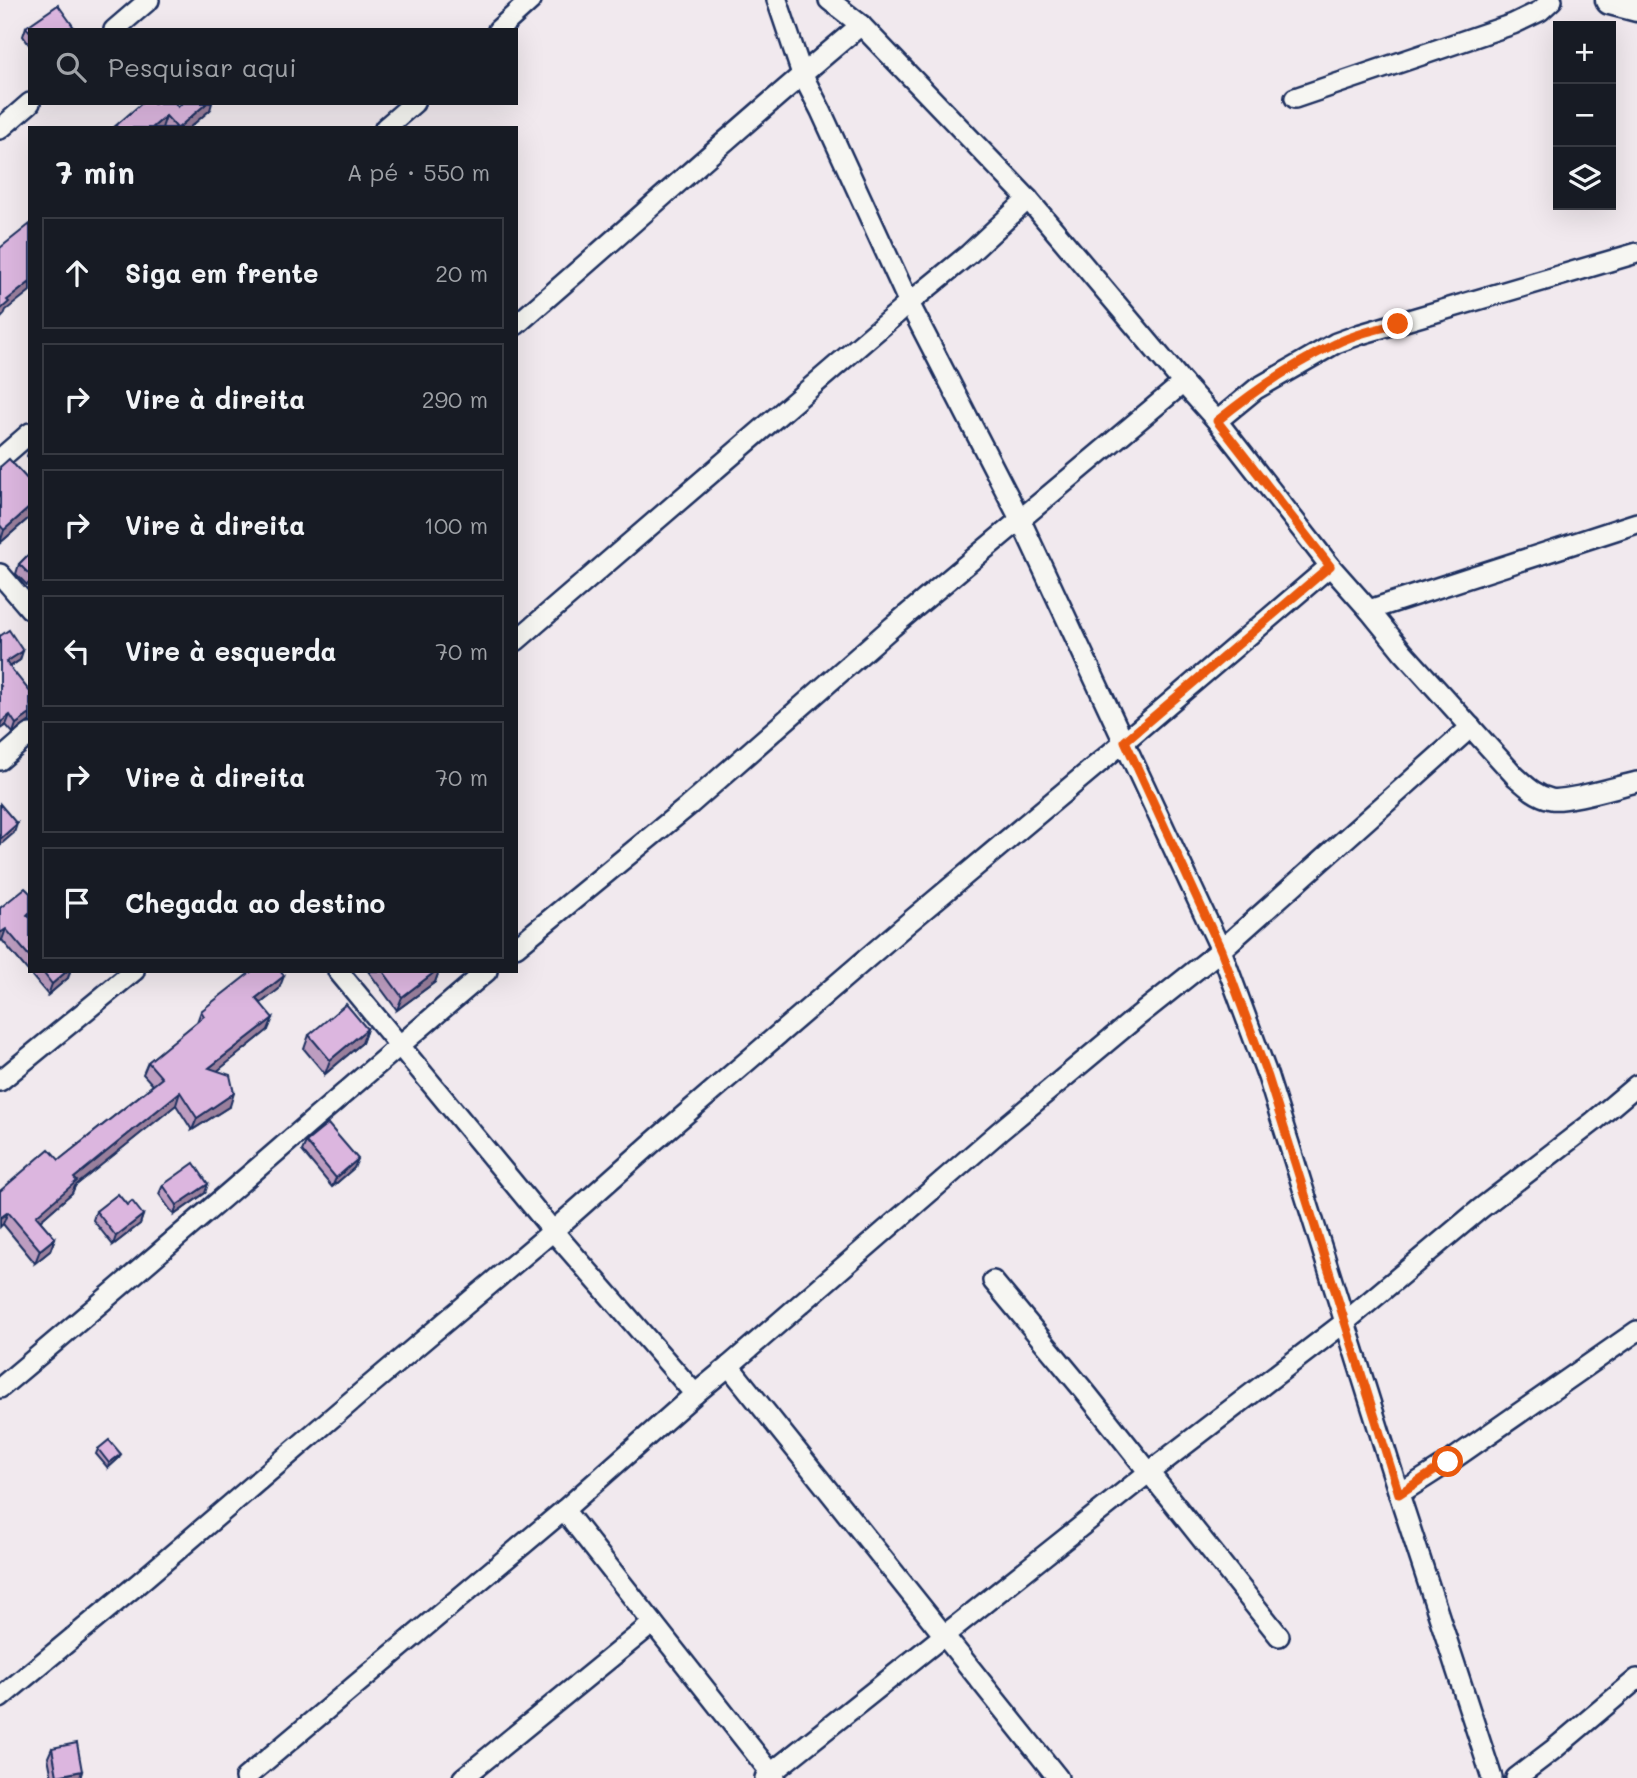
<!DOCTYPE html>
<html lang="pt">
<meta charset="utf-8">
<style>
:root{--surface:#171b24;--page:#242831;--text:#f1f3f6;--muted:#9ea1a6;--line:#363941}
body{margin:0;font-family:Mali,sans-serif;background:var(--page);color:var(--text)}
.controls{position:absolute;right:21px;top:21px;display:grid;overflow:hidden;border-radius:0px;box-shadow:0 7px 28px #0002}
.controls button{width:63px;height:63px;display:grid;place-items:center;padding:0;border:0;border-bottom:2px solid var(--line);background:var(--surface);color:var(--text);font:35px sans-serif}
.stop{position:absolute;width:21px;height:21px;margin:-16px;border:5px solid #ea580c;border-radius:50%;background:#fff}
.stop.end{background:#ea580c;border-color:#fff;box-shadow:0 2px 7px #0008}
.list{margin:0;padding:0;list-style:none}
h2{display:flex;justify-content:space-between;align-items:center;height:91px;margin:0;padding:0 28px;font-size:30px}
h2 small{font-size:23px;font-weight:400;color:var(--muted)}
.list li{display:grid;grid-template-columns:46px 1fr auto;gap:21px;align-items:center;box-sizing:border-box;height:112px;margin:0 14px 14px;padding:0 14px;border:2px solid var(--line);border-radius:0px}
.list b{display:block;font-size:26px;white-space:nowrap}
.list em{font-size:23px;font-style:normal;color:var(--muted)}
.icon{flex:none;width:38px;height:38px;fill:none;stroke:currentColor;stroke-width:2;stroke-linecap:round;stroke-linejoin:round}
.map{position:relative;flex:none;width:1637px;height:1778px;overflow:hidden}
.search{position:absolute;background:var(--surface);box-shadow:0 7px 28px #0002;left:28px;top:28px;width:490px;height:77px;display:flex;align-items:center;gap:18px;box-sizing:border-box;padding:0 24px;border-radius:0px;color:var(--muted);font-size:26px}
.panel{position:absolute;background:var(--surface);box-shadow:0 7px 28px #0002;left:28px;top:126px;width:490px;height:847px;border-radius:0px}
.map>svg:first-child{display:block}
</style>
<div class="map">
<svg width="1637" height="1778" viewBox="0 0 1637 1778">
<rect width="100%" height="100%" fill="#f1e9ee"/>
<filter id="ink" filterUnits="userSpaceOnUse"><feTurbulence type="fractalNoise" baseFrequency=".0143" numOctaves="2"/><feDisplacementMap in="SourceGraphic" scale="14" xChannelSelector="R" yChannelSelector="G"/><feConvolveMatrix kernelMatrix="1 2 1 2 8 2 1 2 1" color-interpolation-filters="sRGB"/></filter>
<g filter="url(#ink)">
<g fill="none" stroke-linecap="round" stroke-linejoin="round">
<defs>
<g id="minor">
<path d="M777,0L802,74L821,111L909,303L1020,519L1221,950L1268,1077L1399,1494L1492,1778"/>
<path d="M829,0L861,25L1028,199L1183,383L1217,421L1330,566L1369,610L1403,652L1515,776C1526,786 1536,796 1551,799C1566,802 1619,786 1637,782"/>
<path d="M114,30L149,0"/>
<path d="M498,30L531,0"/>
<path d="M1295,98L1513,24L1540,11L1552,0"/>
<path d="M385,128L414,103"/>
<path d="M0,129L30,103"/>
<path d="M516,325C632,225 744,122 861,25"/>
<path d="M1217,421L1256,389L1336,343L1361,334L1637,253"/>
<path d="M0,459L30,433"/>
<path d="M0,574L30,609"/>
<path d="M1369,610L1637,523"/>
<path d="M516,641L909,303L969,254L1028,199"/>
<path d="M0,760L30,734"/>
<path d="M516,947L687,807L892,627L1183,383"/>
<path d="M338,971L553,1231L695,1394"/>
<path d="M0,1081L134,971"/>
<path d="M993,1281L1086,1393L1279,1636"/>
<path d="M729,1366L1058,1778"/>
<path d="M0,1388C164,1251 324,1109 487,971"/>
<path d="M1399,1494L1449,1462L1637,1331"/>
<path d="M564,1510L775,1778"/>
<path d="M0,1698L139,1583L362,1392L553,1231L652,1143L908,923L1125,741L1330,566"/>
<path d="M245,1778L564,1510L695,1394L729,1366L1000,1131L1138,1016L1221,950L1471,727"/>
<path d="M463,1778L653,1623"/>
<path d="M765,1778L1148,1473L1345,1322L1480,1209L1593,1122L1637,1085"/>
<path d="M1516,1778L1554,1749L1637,1679"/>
</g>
<path id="secondary" d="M1610,0L1637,7"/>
</defs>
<use href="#minor" stroke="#1b2f5e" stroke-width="24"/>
<use href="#secondary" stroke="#1b2f5e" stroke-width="33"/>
<use href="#minor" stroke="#f6f6f2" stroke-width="19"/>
<use href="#secondary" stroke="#f6f6f2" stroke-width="28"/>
</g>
<g fill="#bd9dc0" stroke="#1b2f5e" stroke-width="2">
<path d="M26,27L30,30V46L23,36Z"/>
<path d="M178,107L210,110L189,128H113Z"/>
<path d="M30,447V459L27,456Z"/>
<path d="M0,467L30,482V517L0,543Z"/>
<path d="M30,553V582L27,585L16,574L19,564Z"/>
<path d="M0,636L20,660L10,667L30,692V721L13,733L6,725L0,729Z"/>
<path d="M30,893V971H70L68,978L48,995L2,940L0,941V908Z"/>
<path d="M368,971H439L435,982L397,1010Z"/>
<path d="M279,989L261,1003L268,1030L217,1071L230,1106L192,1130L176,1105L75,1186L72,1193L40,1221L55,1238L50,1251L35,1263L3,1224L0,1191L59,1160L153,1085L143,1074L148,1062L197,1022L201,1011Z"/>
<path d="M367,1029L362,1043L325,1074L304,1049L309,1035Z"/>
<path d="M306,1142L354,1168L332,1187L302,1151Z"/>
<path d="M163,1185L205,1193L174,1215L159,1194Z"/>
<path d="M127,1205L143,1215L140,1224L113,1245L93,1220L96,1211Z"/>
<path d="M98,1449L119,1458L108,1468L96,1454Z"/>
<path d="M52,1748L82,1771L80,1778H52L48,1757Z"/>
</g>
<g fill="#9a7f9c" stroke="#1b2f5e" stroke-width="2">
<path d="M207,103H212L210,110L189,128H178Z"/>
<path d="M166,116L162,128H152Z"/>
<path d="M30,282V291L6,310L4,315L0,319V310L7,300Z"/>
<path d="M30,507V517L0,543L4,530Z"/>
<path d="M23,651L20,660L3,671L6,662Z"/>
<path d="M30,714V721L13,733L16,724Z"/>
<path d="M10,715L6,725L0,729L1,722Z"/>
<path d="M17,824L14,833L0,845V839Z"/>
<path d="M6,929L2,940L0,941V933Z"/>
<path d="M67,971H70L68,978L48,995L52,984Z"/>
<path d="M436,971H439L435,982L397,1010L402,997Z"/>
<path d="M284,976L279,989L252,1010L256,998Z"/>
<path d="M273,1018L268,1030L205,1081L209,1068Z"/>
<path d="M367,1029L362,1043L325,1074L330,1060Z"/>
<path d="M180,1092L176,1105L75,1186L72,1193L32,1228L36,1216L74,1178Z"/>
<path d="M234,1093L230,1106L192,1130L197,1118Z"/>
<path d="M358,1159L354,1168L332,1187L336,1178Z"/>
<path d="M208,1184L205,1193L174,1215L177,1205Z"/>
<path d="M8,1212L3,1224L0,1227V1218Z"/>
<path d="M143,1215L140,1224L113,1245L116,1236Z"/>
<path d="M55,1238L50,1251L35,1263L40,1250Z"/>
<path d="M121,1454L119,1458L108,1468L109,1463Z"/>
<path d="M82,1771L80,1778H57V1776Z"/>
</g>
<g fill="#dcb6df" stroke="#1b2f5e" stroke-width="2">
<path d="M58,5L73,26L67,30H30V32L26,27Z"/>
<path d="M142,103H175L178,107L182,103H207L178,128H177L166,116L152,128H113Z"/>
<path d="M30,224V282L7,300L9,302L0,310V248Z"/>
<path d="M9,459L30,482V507L4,530L0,525V467Z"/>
<path d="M30,553V575L19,564Z"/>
<path d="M9,630L23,651L6,662L30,692V714L16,724L10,715L1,722L0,721V687L1,686L0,685V636Z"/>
<path d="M0,804L17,824L0,839Z"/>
<path d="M25,888L30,893V912L27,915L30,918V957L6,929L0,933V908Z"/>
<path d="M42,971H67L52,984Z"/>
<path d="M252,971H280L284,976L256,998L273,1018L209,1068L230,1075L234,1093L197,1118L180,1092L74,1178L77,1181L36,1216L55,1238L40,1250L8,1212L0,1218V1191L49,1149L59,1160L162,1078L148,1062L204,1016L201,1011Z"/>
<path d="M383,971H436L402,997Z"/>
<path d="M346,1004L367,1029L330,1060L309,1035Z"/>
<path d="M328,1124L358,1159L336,1178L306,1142Z"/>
<path d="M194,1163L208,1184L177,1205L163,1185Z"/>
<path d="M118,1194L127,1205L132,1201L143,1215L116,1236L96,1211Z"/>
<path d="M109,1440L121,1454L109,1463L98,1449Z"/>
<path d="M77,1743L82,1771L57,1776L52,1748Z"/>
</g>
</g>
<g fill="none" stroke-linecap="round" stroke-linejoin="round" filter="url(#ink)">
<path stroke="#ea580c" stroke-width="9" d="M1398,324C1377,329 1355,334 1335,344C1293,364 1254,391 1217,421L1330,566L1125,741L1221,950L1268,1077L1399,1494L1448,1462"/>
</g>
</svg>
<div class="controls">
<button>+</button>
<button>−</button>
<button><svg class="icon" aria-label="layers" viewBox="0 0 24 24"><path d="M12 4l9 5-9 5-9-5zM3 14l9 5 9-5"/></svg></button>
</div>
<div class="stop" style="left:1448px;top:1462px"></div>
<div class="stop end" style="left:1398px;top:324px"></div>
<div class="search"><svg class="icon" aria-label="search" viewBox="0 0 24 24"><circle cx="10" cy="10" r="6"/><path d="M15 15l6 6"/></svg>Pesquisar aqui</div>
<section class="panel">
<h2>7 min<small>A pé · 550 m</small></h2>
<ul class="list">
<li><svg class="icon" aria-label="ahead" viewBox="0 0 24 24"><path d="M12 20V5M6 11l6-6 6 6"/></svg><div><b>Siga em frente</b></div><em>20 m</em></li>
<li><svg class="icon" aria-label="right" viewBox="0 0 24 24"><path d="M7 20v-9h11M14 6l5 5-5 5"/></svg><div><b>Vire à direita</b></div><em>290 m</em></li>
<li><svg class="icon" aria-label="right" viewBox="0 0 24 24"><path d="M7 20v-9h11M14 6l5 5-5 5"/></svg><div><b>Vire à direita</b></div><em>100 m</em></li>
<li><svg class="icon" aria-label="left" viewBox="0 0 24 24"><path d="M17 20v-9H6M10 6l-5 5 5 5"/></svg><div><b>Vire à esquerda</b></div><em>70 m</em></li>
<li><svg class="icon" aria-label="right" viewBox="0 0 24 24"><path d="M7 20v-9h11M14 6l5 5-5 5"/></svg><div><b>Vire à direita</b></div><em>70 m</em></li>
<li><svg class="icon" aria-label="arrive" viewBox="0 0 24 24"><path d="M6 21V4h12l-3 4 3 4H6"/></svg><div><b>Chegada ao destino</b></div></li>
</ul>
</section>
</div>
